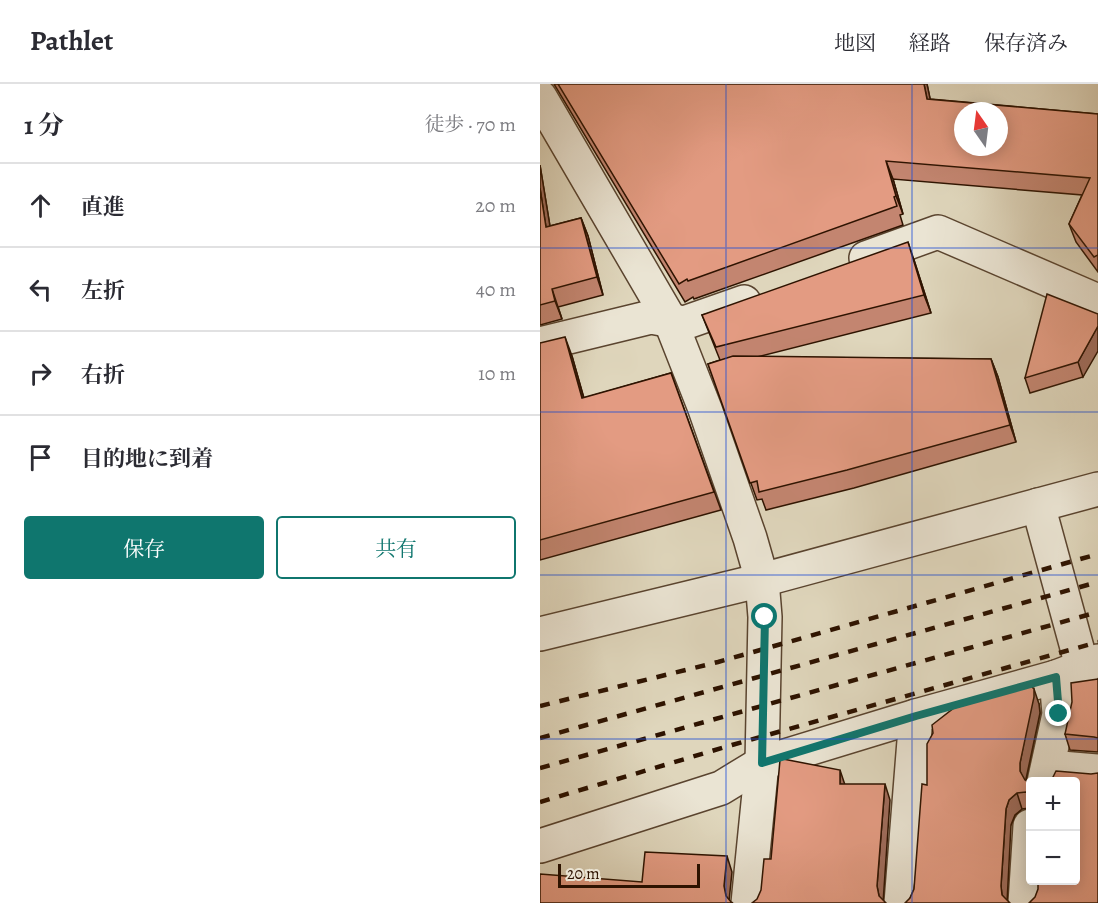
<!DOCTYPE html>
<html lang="ja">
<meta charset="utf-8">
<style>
:root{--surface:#fff;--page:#f2f2f3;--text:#2b2b33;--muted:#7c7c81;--line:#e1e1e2;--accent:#0f766e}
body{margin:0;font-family:Alegreya,"Noto Serif JP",serif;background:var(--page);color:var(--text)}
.controls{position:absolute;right:18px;bottom:18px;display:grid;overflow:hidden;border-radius:6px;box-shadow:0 3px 15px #0003}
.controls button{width:54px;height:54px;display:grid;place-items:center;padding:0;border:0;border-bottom:2px solid var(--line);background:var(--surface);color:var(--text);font:30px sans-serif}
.compass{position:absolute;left:414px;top:18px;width:54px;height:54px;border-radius:50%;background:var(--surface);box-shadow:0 3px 15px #0003;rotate:346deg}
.scale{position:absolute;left:18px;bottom:15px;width:142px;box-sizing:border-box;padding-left:6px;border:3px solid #2e1300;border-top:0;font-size:16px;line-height:21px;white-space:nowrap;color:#2e1300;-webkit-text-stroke:4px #eae4d3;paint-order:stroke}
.stop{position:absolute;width:18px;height:18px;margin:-14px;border:4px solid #0f766e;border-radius:50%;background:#fff}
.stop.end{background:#0f766e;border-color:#fff;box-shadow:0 2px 6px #0008}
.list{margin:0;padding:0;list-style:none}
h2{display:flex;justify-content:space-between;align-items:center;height:78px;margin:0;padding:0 24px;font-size:26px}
h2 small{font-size:20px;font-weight:400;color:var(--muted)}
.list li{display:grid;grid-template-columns:39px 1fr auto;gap:18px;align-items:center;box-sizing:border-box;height:84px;padding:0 24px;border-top:2px solid var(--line)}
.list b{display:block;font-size:22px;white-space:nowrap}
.list em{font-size:20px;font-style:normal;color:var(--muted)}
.actions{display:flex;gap:12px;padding:18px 24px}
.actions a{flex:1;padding:14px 0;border:2px solid var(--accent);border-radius:6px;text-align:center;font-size:21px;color:var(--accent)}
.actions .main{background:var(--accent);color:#fff}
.icon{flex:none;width:33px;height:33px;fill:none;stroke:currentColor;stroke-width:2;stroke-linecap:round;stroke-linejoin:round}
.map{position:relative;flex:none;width:558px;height:819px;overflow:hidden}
header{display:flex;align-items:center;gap:36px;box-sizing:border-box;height:84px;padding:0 30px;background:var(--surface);border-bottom:2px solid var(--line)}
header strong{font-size:28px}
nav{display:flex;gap:33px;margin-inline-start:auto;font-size:21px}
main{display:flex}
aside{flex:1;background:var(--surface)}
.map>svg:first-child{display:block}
</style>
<header>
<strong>Pathlet</strong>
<nav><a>地図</a><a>経路</a><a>保存済み</a></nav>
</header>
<main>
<aside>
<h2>1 分<small>徒歩 · 70 m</small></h2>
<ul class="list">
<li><svg class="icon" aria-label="ahead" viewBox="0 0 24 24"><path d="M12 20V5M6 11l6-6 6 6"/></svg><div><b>直進</b></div><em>20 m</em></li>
<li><svg class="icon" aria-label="left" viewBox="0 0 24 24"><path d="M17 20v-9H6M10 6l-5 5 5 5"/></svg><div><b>左折</b></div><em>40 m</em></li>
<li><svg class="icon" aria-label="right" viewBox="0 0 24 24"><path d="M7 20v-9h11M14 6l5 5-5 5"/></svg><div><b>右折</b></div><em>10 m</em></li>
<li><svg class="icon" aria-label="arrive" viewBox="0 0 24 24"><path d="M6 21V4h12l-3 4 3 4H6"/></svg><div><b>目的地に到着</b></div></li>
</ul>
<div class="actions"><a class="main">保存</a><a>共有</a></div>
</aside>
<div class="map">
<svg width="558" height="819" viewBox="0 0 558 819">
<rect width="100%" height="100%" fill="#dfd6bc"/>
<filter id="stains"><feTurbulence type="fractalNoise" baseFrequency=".00333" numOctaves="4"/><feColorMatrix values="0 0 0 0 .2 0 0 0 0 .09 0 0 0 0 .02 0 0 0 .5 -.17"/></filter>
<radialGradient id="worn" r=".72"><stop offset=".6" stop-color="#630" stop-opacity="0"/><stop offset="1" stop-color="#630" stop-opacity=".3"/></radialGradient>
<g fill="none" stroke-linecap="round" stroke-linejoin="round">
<defs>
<g id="minor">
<path d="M0,13L130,236L165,325L210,454L222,496L225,533L222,679L208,819"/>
<path d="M326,174L398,148L558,217"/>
<path d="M0,260L111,233L144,239L204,218"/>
<path d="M498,421L542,582"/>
<path d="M0,550L222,496L558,405"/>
<path d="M509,683L558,687"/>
<path d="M504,698L519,630L516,593"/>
<path d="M0,762L181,704L222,679L376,632L516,593L558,577"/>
<path d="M361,819L376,632"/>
<path d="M485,819L490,742"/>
</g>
</defs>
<use href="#minor" stroke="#5a442f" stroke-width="36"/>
<use href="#minor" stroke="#eae4d3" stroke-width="33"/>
<g stroke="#2e1300" stroke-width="4.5" stroke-dasharray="10 10" stroke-linecap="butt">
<path d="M0,622L178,578L558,470"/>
<path d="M0,654L558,498"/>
<path d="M0,684L558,528"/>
<path d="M0,718L192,661L558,558"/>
</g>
</g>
<g fill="#c38570" stroke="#2e1300" stroke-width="1.5">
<path d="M14,0H387L390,15L558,30V188L536,158L529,140L542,111L353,95L363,130L360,131L363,141L154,215L153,213L145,218Z"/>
<path d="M0,81L10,142L41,134L48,152L63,211L18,223L22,235L0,241Z"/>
<path d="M374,176L391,229L217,273L451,275L458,293L476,358L314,404L226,426L222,415L217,416L168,280L180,276L162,231Z"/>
<path d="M558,230L543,293L490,309L485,294Z"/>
<path d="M0,259L32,272L44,314L131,289L181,426L0,476Z"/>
<path d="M558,595V668L530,666L525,650Z"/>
<path d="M499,620L500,629L486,695V696L490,699V724L482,725L475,731L471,741L370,814L374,805L387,701Z"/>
</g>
<g fill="#9f6c5b" stroke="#2e1300" stroke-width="1.5">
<path d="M384,0H387L394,33L387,15Z"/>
<path d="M346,77L353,95L363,130L356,112Z"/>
<path d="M0,81L13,161L6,143L0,104Z"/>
<path d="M41,134L48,152L63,211L57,193Z"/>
<path d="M368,158L374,176L391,229L384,211Z"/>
<path d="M12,205L22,235L15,217Z"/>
<path d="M558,242V267L543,293L538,278Z"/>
<path d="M25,253L32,272L49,333L42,314Z"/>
<path d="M451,275L458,293L476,358L470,341Z"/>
<path d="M494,605L499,620L500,629L486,695V703L480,687V679Z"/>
<path d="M300,686L305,701L300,700Z"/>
<path d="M345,700L350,716L343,819L339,812L337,802Z"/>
<path d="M477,709L482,725L475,731L471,741L467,819L462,811L461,802L466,725L469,716Z"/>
<path d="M187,772L192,788L189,817L186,812L184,802Z"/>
</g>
<g fill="#e39b82" stroke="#2e1300" stroke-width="1.5" fill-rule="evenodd">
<path d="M18,0H384L387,15L558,30V171L554,173L529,140L550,94L346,77L356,112L354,113L357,122L148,197L147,195L139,200ZM423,27H459V63H423Z"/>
<path d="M0,104L6,143L41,134L57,193L12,205L15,217L0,221Z"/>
<path d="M368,158L384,211L176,263L162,231Z"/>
<path d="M507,210L558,230V242L538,278L485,294Z"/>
<path d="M25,253L42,314L131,289L174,408L0,456V259Z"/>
<path d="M193,272L451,275L470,341L307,386L219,408L217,397L210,399L168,280Z"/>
<path d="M558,595V654L554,653L525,650L532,618L531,599Z"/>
<path d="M491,602L494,605V613L480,679V687L485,696L490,699V709L486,708L477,709L469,716L466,725L461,802L462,811L470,819H365L370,814L374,805L382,700L387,701V660L393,649L392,641L414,624Z"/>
<path d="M243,675L300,686V700H345L337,802L339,812L346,819H212L217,815L221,806L224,775H231L240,676Z"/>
<path d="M516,687L551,690L558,689V819H489L495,813L498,805V796H536V698H508L512,695Z"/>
<path d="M105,768L187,772L184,802L186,812L191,818L193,819H0V790L102,798Z"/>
</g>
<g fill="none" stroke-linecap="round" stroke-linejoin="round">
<path stroke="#0f766e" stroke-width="8" d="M225,533L222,679L376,632L516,593L519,630"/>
</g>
<path fill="none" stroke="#1d4ed8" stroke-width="1.5" stroke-opacity="0.55" d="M186,0V819M372,0V819M0,164H558M0,328H558M0,491H558M0,655H558"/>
<rect width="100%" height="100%" filter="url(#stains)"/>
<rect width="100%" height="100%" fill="url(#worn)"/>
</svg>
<div class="controls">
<button>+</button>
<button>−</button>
</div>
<svg class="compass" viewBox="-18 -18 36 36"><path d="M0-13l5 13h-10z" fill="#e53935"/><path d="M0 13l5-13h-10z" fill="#7c7c81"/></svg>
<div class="scale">20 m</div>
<div class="stop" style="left:225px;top:533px"></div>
<div class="stop end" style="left:519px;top:630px"></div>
</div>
</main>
